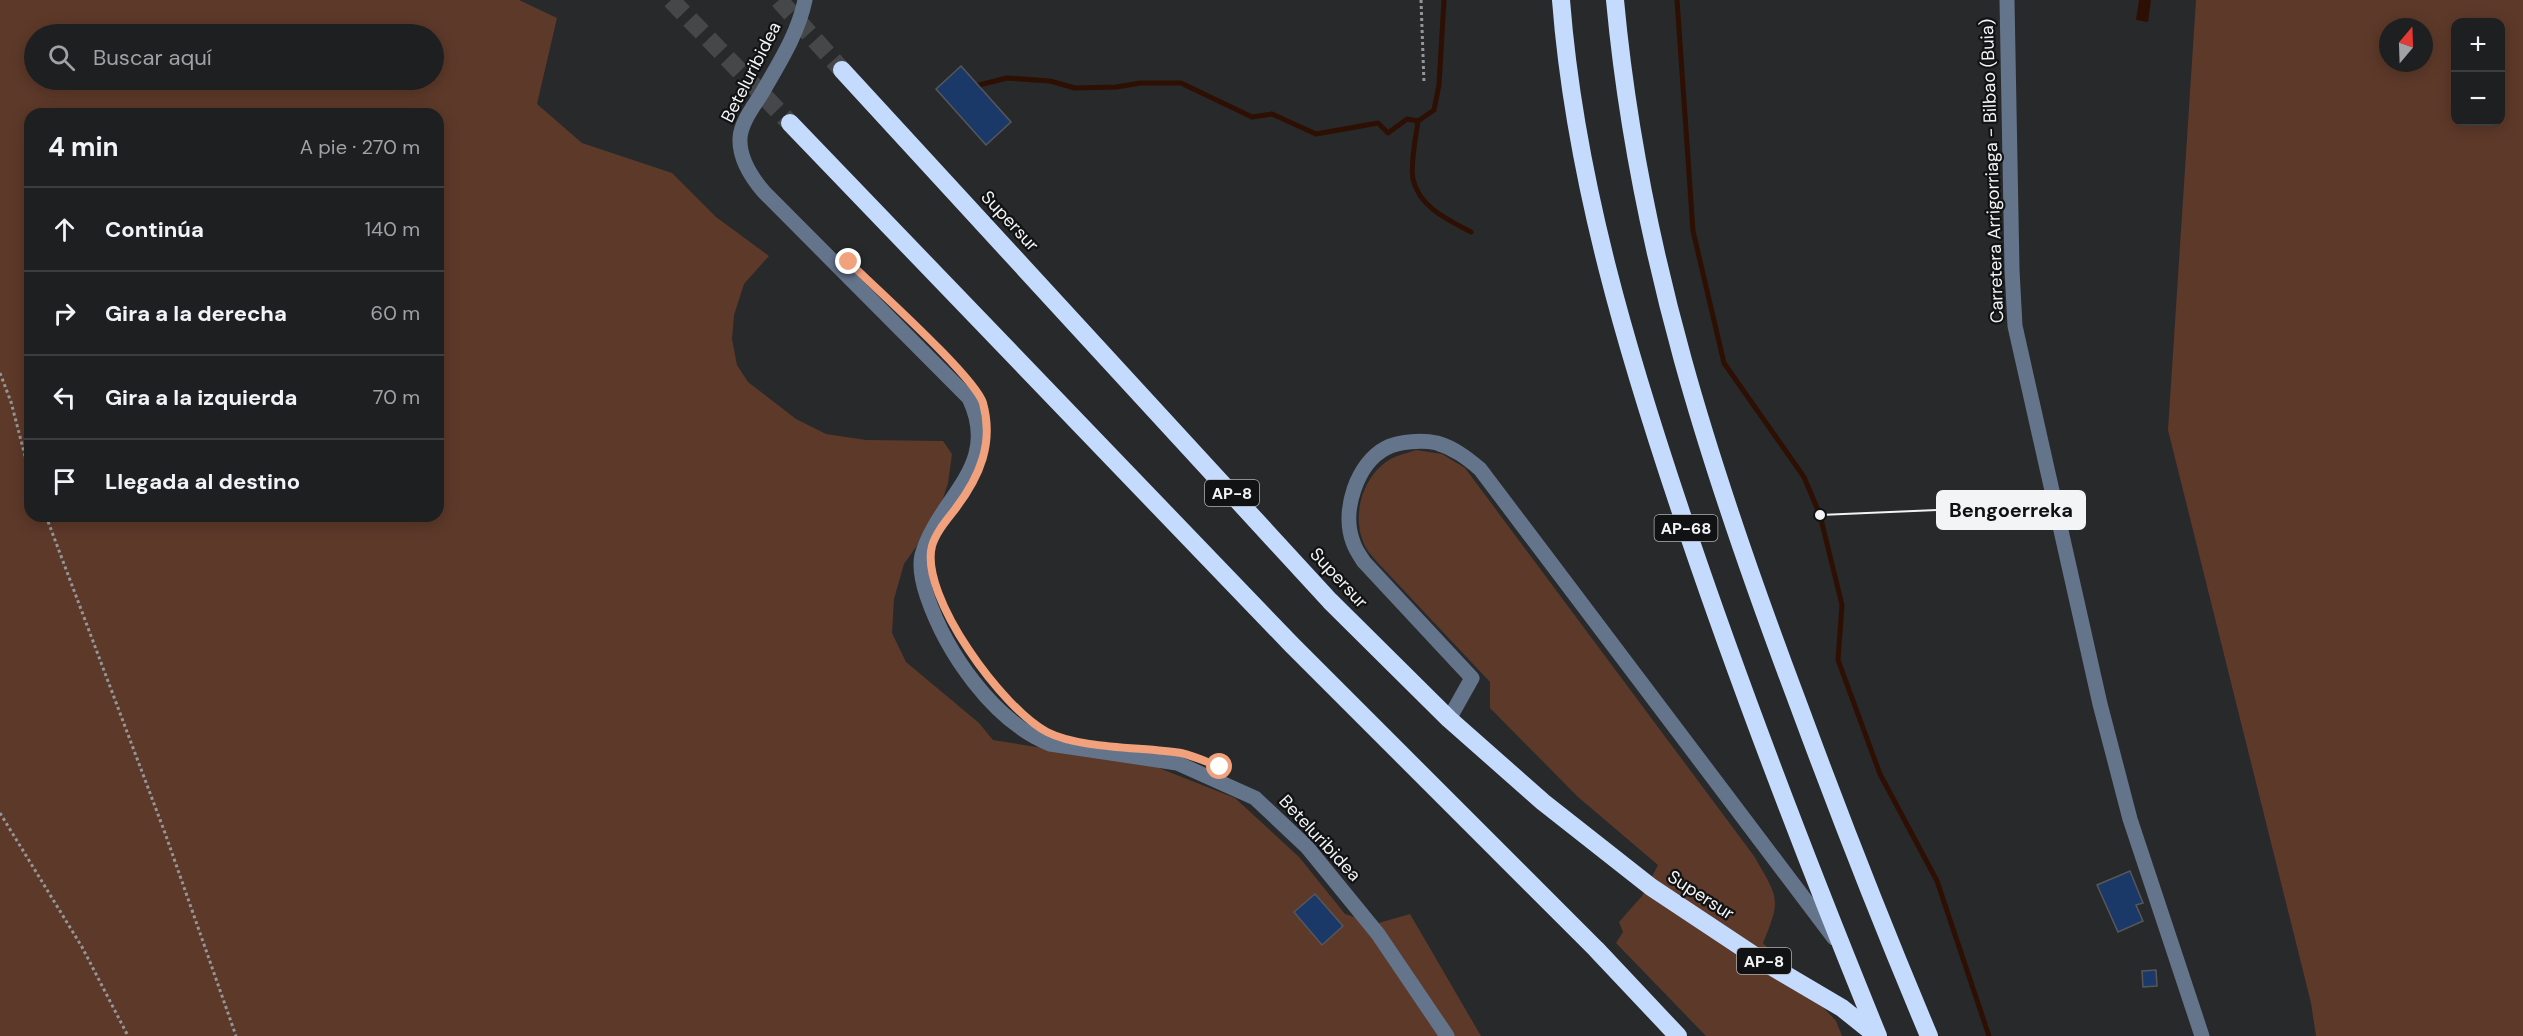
<!DOCTYPE html>
<html lang="es">
<meta charset="utf-8">
<style>
:root{--surface:#1e1f20;--page:#262729;--text:#f1f3f6;--muted:#a1a2a5;--line:#3c3d3e}
body{margin:0;font-family:"DM Sans",sans-serif;background:var(--page);color:var(--text)}
.controls{position:absolute;right:18px;top:18px;display:grid;overflow:hidden;border-radius:12px;box-shadow:0 3px 15px #0003}
.controls button{width:54px;height:54px;display:grid;place-items:center;padding:0;border:0;border-bottom:2px solid var(--line);background:var(--surface);color:var(--text);font:30px sans-serif}
.compass{position:absolute;left:2379px;top:18px;width:54px;height:54px;border-radius:50%;background:var(--surface);box-shadow:0 3px 15px #0003;rotate:19deg}
.stop{position:absolute;width:18px;height:18px;margin:-14px;border:4px solid #f1a17c;border-radius:50%;background:#fff}
.stop.end{background:#f1a17c;border-color:#fff;box-shadow:0 2px 6px #0008}
.list{margin:0;padding:0;list-style:none}
h2{display:flex;justify-content:space-between;align-items:center;height:78px;margin:0;padding:0 24px;font-size:26px}
h2 small{font-size:20px;font-weight:400;color:var(--muted)}
.list li{display:grid;grid-template-columns:39px 1fr auto;gap:18px;align-items:center;box-sizing:border-box;height:84px;padding:0 24px;border-top:2px solid var(--line)}
.list b{display:block;font-size:22px;white-space:nowrap}
.list em{font-size:20px;font-style:normal;color:var(--muted)}
.icon{flex:none;width:33px;height:33px;fill:none;stroke:currentColor;stroke-width:2;stroke-linecap:round;stroke-linejoin:round}
.map{position:relative;flex:none;width:2523px;height:1036px;overflow:hidden}
.search{position:absolute;background:var(--surface);box-shadow:0 3px 15px #0003;left:24px;top:24px;width:420px;height:66px;display:flex;align-items:center;gap:15px;box-sizing:border-box;padding:0 21px;border-radius:33px;color:var(--muted);font-size:22px}
.panel{position:absolute;background:var(--surface);box-shadow:0 3px 15px #0003;left:24px;top:108px;width:420px;height:414px;border-radius:18px}
.map>svg:first-child{display:block}
</style>
<div class="map">
<svg width="2523" height="1036" viewBox="0 0 2523 1036">
<rect width="100%" height="100%" fill="#28292b"/>
<g fill="#5d3929" fill-rule="evenodd">
<path d="M0,0H519L557,18L537,104L582,143L672,173L716,217L769,256L744,284L734,315L732,339L737,365L748,382L796,419L826,434L866,440L943,441L952,454L948,483L937,517L904,564L894,599L892,633L906,662L979,723L993,740L1154,766L1235,798L1299,857L1345,914L1375,924L1410,914L1481,1036H0ZM34,34H434V80H34ZM30,114H438V516H30Z"/>
<path d="M2196,0H2523V1036H2316L2311,1003L2168,430ZM2500,22V122H2456V22ZM2388,27H2424V63H2388Z"/>
<path d="M1416,450L1442,454L1465,468L1754,856C1778,898 1782,897 1763,943L1836,1021L1842,1036H1706L1616,943L1623,932L1619,922L1642,896L1658,865L1578,797L1490,708V682L1378,563C1373,557 1367,551 1364,544C1351,515 1363,476 1389,460C1397,455 1408,453 1416,450Z"/>
</g>
<path fill="#2d1003" d="M2139,0H2151L2148,22L2136,20Z"/>
<g fill="none" stroke-linecap="round" stroke-linejoin="round">
<g stroke="#2d1003" stroke-width="5">
<path d="M1444,0L1439,85L1434,110L1418,121C1416,136 1410,165 1413,179C1419,207 1448,220 1471,232"/>
<path d="M1677,0L1693,231L1724,363L1804,477L1820,515L1842,605L1838,660L1880,774L1937,881L1989,1036"/>
<path d="M979,85L1007,78L1050,81L1075,88L1116,87L1141,83H1181L1252,117L1272,114L1316,134L1378,123L1388,133L1407,119L1418,121"/>
</g>
</g>
<g fill="#1a3868" stroke="#56575a" stroke-width="1.5">
<path d="M961,66L1011,122L986,145L936,89Z"/>
<path d="M2130,871L2143,903L2136,905L2143,921L2118,932L2097,885Z"/>
<path d="M1315,894L1343,926L1322,945L1294,912Z"/>
<path d="M2156,970L2157,986L2143,987L2142,971Z"/>
</g>
<g fill="none" stroke-linecap="round" stroke-linejoin="round">
<g stroke="#464749" stroke-width="18" stroke-dasharray="18 9" stroke-linecap="butt">
<path d="M671,0L790,123"/>
<path d="M779,0L842,70"/>
</g>
<g stroke="#959698" stroke-width="3" stroke-dasharray="3 3" stroke-linecap="butt">
<path d="M1421,0L1424,83"/>
<path d="M0,373L11,402L30,475"/>
<path d="M46,516L165,833L236,1036"/>
<path d="M0,813L82,947L128,1036"/>
</g>
<g stroke="#64748b" stroke-width="15">
<path d="M805,0C798,34 779,63 762,93C754,106 741,122 740,138C739,159 751,177 764,192L969,398C1002,467 939,496 922,555C919,568 923,584 927,596C946,652 993,721 1050,744L1177,763L1255,798L1307,847L1378,934L1447,1036"/>
<path d="M2007,0L2012,270L2015,326L2100,704L2130,819L2202,1036"/>
<path d="M1449,719L1472,678L1364,562C1360,556 1355,549 1353,542C1341,511 1357,463 1386,448C1399,441 1423,440 1437,443C1454,448 1467,458 1480,469L1834,938"/>
</g>
<g stroke="#c4dbfe" stroke-width="18">
<path d="M1561,0C1575,181 1629,359 1687,530C1745,701 1810,869 1878,1036"/>
<path d="M1615,0C1638,249 1711,473 1799,706C1840,817 1883,927 1929,1036"/>
<path d="M842,70L1330,601L1449,719L1543,802L1651,887L1764,962L1842,1008L1877,1036"/>
<path d="M790,123L1292,645L1596,949L1678,1036"/>
</g>
</g>
<g fill="none" stroke-linecap="round" stroke-linejoin="round">
<path stroke="#f1a17c" stroke-width="8" d="M849,262C874,287 975,377 983,403C994,443 980,476 956,508C947,520 936,532 932,546C919,596 1004,710 1047,732C1080,749 1143,747 1181,753C1194,756 1207,762 1220,767"/>
</g>
<g text-anchor="middle" stroke-width="4.5" stroke-linejoin="round" paint-order="stroke">
<g fill="#111213" stroke="#afb0b1" stroke-width="1.5">
<rect x="1205" y="480" width="54" height="26" rx="4.5"/>
<rect x="1654.5" y="515" width="63" height="26" rx="4.5"/>
<rect x="1737" y="948" width="54" height="26" rx="4.5"/>
</g>
<g font-size="16" font-weight="bold" fill="#f3f4f5">
<text x="1232" y="499">AP-8</text>
<text x="1686" y="534">AP-68</text>
<text x="1764" y="967">AP-8</text>
</g>
<g font-size="18" fill="#f3f4f5" stroke="#111213">
<text transform="translate(751 72) rotate(-63)" y="6">Beteluribidea</text>
<text transform="translate(1992 171) rotate(-92)" y="6">Carretera Arrigorriaga - Bilbao (Buia)</text>
<text transform="translate(1010 221) rotate(47)" y="6">Supersur</text>
<text transform="translate(1339 578) rotate(47)" y="6">Supersur</text>
<text transform="translate(1320 838) rotate(47)" y="6">Beteluribidea</text>
<text transform="translate(1701 895) rotate(33)" y="6">Supersur</text>
</g>
</g>
<path fill="none" stroke="#f3f4f5" stroke-width="2" d="M1820 515L1937 510"/>
<circle fill="#f3f4f5" stroke="#111213" stroke-width="2" cx="1820" cy="515" r="6"/>
<rect fill="#f3f4f5" stroke="#f3f4f5" stroke-width="2" x="1937" y="491" width="148" height="38" rx="6"/>
<g font-size="20" text-anchor="middle" font-weight="bold" fill="#111">
<text x="2011" y="517">Bengoerreka</text>
</g>
</svg>
<div class="controls">
<button>+</button>
<button>−</button>
</div>
<svg class="compass" viewBox="-18 -18 36 36"><path d="M0-13l5 13h-10z" fill="#e53935"/><path d="M0 13l5-13h-10z" fill="#a1a2a5"/></svg>
<div class="stop" style="left:1220px;top:767px"></div>
<div class="stop end" style="left:849px;top:262px"></div>
<div class="search"><svg class="icon" aria-label="search" viewBox="0 0 24 24"><circle cx="10" cy="10" r="6"/><path d="M15 15l6 6"/></svg>Buscar aquí</div>
<section class="panel">
<h2>4 min<small>A pie · 270 m</small></h2>
<ul class="list">
<li><svg class="icon" aria-label="ahead" viewBox="0 0 24 24"><path d="M12 20V5M6 11l6-6 6 6"/></svg><div><b>Continúa</b></div><em>140 m</em></li>
<li><svg class="icon" aria-label="right" viewBox="0 0 24 24"><path d="M7 20v-9h11M14 6l5 5-5 5"/></svg><div><b>Gira a la derecha</b></div><em>60 m</em></li>
<li><svg class="icon" aria-label="left" viewBox="0 0 24 24"><path d="M17 20v-9H6M10 6l-5 5 5 5"/></svg><div><b>Gira a la izquierda</b></div><em>70 m</em></li>
<li><svg class="icon" aria-label="arrive" viewBox="0 0 24 24"><path d="M6 21V4h12l-3 4 3 4H6"/></svg><div><b>Llegada al destino</b></div></li>
</ul>
</section>
</div>
